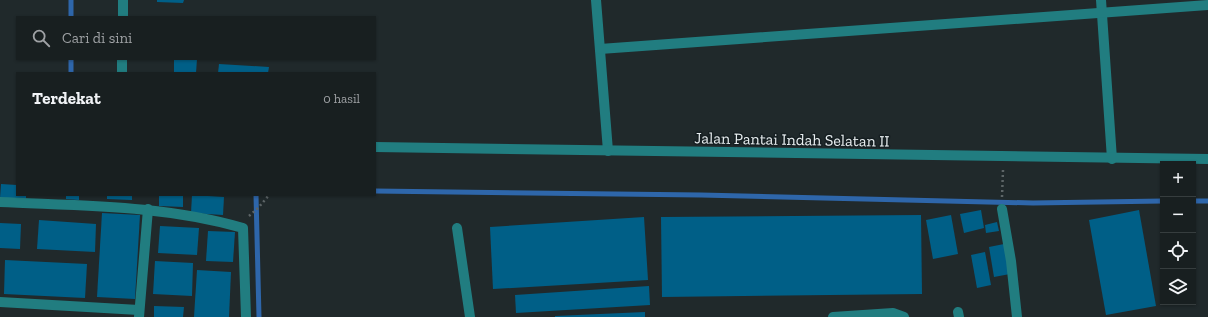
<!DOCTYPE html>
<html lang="id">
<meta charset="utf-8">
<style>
:root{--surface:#181f20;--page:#212729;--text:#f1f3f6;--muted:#9fa2a5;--line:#363d3e}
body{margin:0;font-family:"Zilla Slab",serif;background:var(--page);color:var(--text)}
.controls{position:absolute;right:12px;bottom:12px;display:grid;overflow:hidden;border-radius:0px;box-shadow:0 1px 3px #0004}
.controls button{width:36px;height:36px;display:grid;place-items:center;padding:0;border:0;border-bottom:1px solid var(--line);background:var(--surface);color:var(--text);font:20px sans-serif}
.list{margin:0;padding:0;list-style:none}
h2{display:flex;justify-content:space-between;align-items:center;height:52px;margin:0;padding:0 16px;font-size:17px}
h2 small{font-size:13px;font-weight:400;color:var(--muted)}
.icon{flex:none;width:22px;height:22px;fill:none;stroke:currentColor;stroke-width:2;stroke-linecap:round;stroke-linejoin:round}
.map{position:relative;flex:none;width:1208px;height:317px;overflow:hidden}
.search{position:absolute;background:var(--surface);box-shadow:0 1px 3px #0004;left:16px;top:16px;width:360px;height:44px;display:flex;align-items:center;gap:10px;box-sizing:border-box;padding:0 14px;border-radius:0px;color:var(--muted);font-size:15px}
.panel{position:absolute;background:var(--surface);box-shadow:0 1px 3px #0004;left:16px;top:72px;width:360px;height:124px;border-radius:0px}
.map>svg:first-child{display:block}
</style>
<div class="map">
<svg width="1208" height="317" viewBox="0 0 1208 317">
<rect width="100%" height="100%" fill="#20292b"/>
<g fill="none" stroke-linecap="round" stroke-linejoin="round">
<g stroke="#2e66aa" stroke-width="5">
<path d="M71,17V0"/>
<path d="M71,73V59"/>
<path d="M375,191L701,195L1033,203L1163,201"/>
<path d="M256,195L259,317"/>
<path d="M1193,201H1208"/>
</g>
</g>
<g fill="#005f87">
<path d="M157,0H184L183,3L157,2Z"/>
<path d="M174,59H197L196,73H174Z"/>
<path d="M219,64L269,67L268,73H218Z"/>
<path d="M1,184L17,185V195H26V199L0,198Z"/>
<path d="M66,195H79V200L66,199Z"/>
<path d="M107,195H132V200L107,199Z"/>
<path d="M159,195L183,196V207L159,206Z"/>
<path d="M192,195L224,197L223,215L191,213Z"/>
<path d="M981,210L984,228L964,233L960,214Z"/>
<path d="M1139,210L1156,306L1106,315L1089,220Z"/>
<path d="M102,213L140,215L135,299L97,297Z"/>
<path d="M921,215L922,294L662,297L661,217Z"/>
<path d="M951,215L958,254L933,259L926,220Z"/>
<path d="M644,217L648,280L493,289L490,227Z"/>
<path d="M39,220L96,224L95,252L37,249Z"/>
<path d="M997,222L999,231L986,233L985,225Z"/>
<path d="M0,223L21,224L20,249L0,248Z"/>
<path d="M160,226L199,228L197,255L158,253Z"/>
<path d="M208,231L235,232L233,262L206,261Z"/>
<path d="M1004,244L1010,274L994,277L989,247Z"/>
<path d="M985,252L991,285L977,288L971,255Z"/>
<path d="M5,260L87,264L85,298L4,294Z"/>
<path d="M155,261L193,263L192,296L153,294Z"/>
<path d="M197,270L231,272L229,317H194Z"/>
<path d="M649,286L650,305L516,313L515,295Z"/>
<path d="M154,306L184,307L183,317H154Z"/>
<path d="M645,312V317H555V316Z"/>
</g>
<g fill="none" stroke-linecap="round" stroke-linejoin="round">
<g stroke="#5d6567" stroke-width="2.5" stroke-dasharray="2 3" stroke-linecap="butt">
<path d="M1002,197L1003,170"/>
<path d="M249,216L259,207L269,195"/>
</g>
<g stroke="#217d80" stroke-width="10">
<path d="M596,0L608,151"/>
<path d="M1101,0L1112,159"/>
<path d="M123,17V0"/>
<path d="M600,49L1208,5"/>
<path d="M122,73V59"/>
<path d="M375,147L1208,159"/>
<path d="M0,202C82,206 164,205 243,228L246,317"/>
<path d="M1002,209L1011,261L1017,317"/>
<path d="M457,228L470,317"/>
<path d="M0,302L139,310"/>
<path d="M958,312L959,317"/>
<path d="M139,317L148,209"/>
<path d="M833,317L893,313L904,317"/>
</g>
</g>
<g text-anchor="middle" stroke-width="3" stroke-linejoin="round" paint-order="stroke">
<g font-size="16" fill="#e9eff1" stroke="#161f22">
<text transform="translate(792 139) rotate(1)" y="6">Jalan Pantai Indah Selatan II</text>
</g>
</g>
</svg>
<div class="controls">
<button>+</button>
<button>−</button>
<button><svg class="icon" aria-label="locate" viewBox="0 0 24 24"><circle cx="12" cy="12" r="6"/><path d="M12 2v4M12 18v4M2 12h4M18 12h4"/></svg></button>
<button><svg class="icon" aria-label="layers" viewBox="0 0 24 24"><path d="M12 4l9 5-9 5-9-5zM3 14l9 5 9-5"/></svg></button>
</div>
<div class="search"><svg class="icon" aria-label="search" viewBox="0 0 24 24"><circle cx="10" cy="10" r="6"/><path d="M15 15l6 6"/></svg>Cari di sini</div>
<section class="panel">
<h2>Terdekat<small>0 hasil</small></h2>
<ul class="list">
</ul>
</section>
</div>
